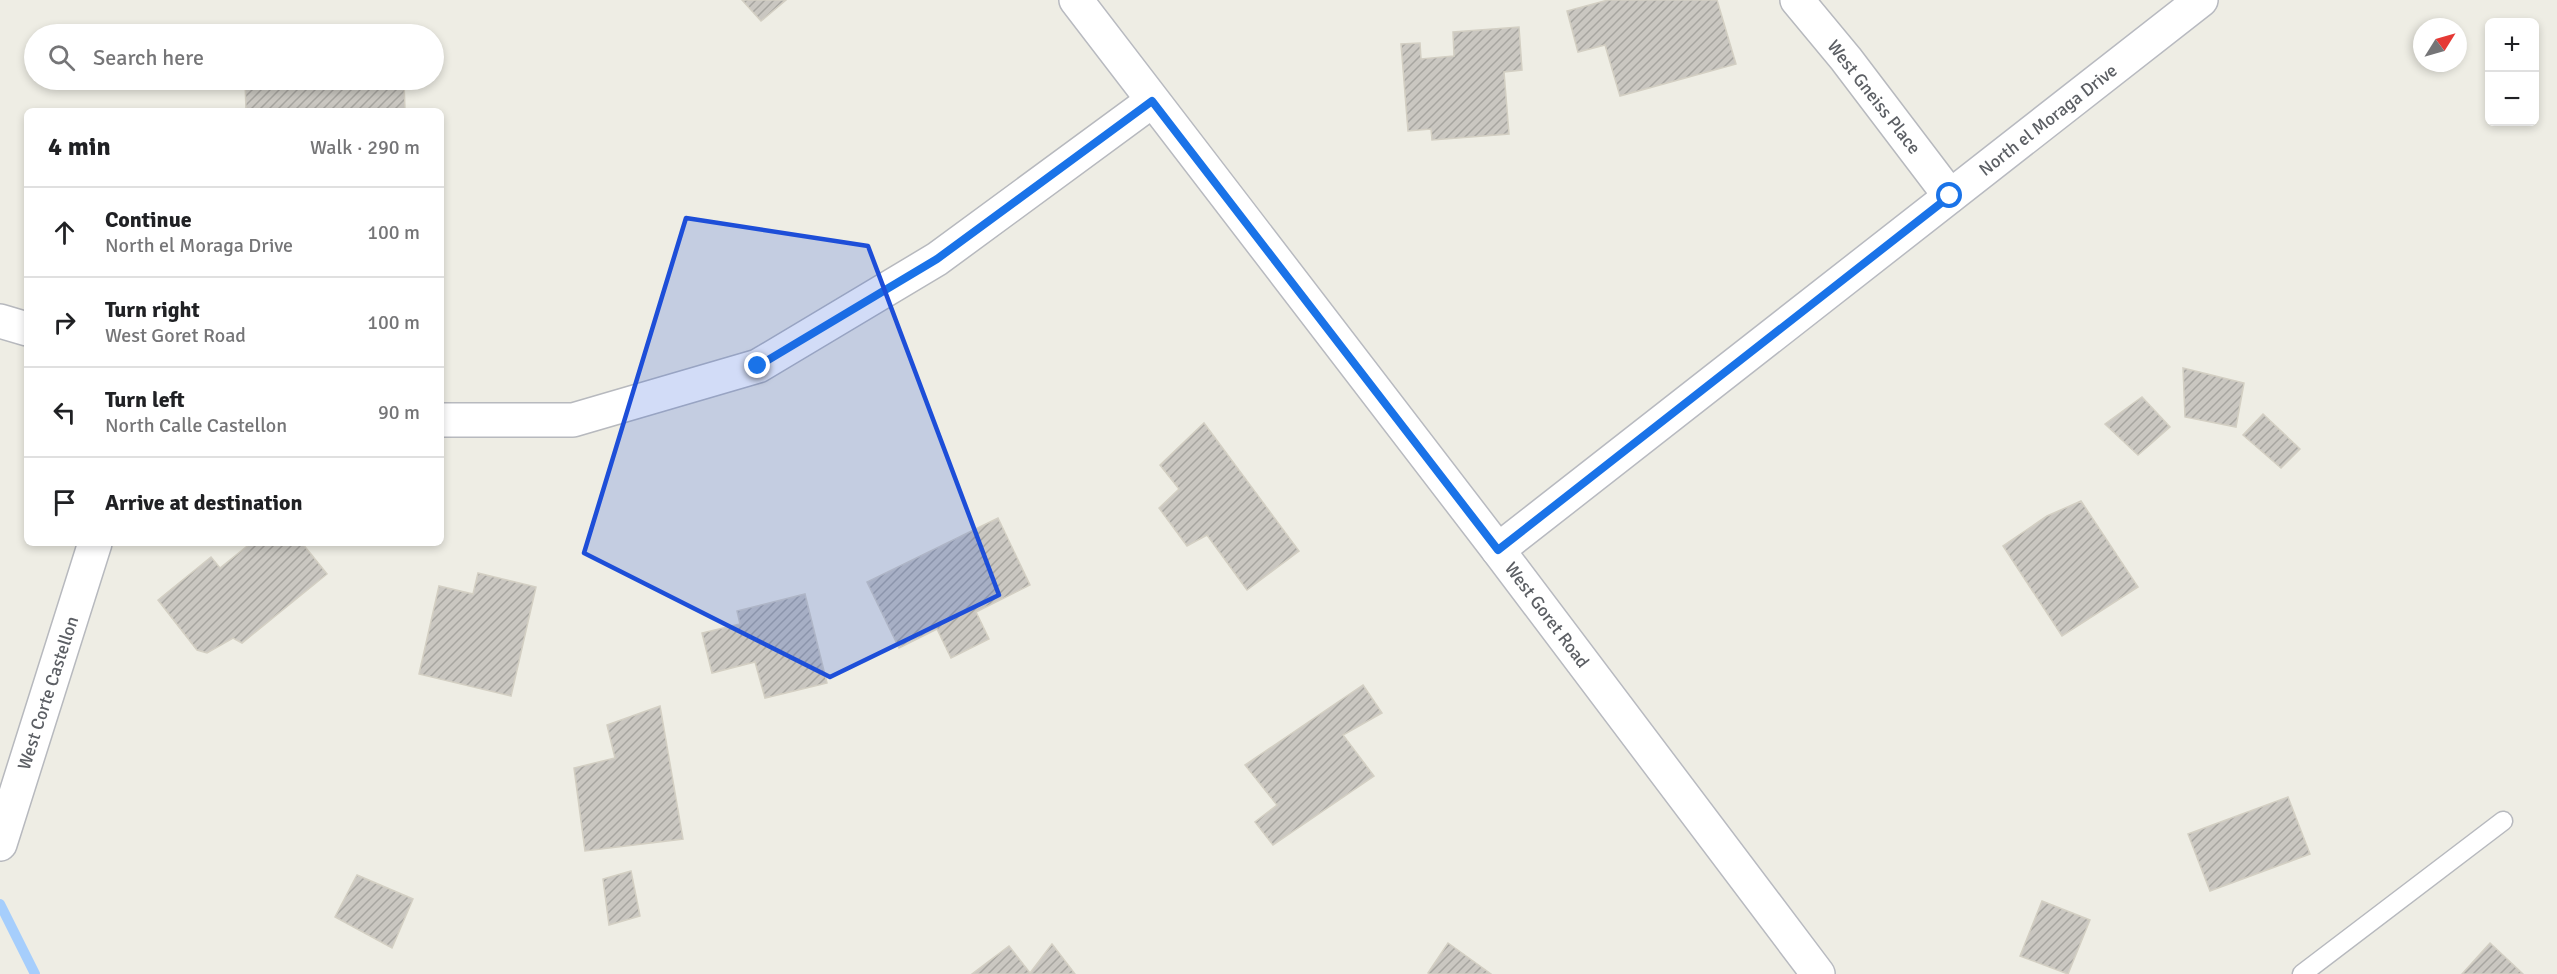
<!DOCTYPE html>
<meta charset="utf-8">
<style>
:root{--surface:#fff;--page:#f2f2f2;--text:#202124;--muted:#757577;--line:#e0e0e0}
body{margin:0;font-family:Signika,sans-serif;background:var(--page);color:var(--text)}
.controls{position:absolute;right:18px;top:18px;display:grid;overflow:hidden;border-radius:9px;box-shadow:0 3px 9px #0003}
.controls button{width:54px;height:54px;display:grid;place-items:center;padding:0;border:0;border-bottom:2px solid var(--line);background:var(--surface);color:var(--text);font:30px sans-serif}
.compass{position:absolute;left:2413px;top:18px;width:54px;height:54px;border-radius:50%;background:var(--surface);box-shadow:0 3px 9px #0003;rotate:53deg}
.stop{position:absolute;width:18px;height:18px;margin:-14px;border:4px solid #1a73e8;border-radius:50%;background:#fff}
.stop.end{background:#1a73e8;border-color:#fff;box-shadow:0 2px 6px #0008}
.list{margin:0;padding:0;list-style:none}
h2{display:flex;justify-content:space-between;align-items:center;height:78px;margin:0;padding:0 24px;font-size:26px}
h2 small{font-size:20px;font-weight:400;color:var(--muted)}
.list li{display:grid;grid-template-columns:39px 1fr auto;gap:18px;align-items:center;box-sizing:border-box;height:90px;padding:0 24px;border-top:2px solid var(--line)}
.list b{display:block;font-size:22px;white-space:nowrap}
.list p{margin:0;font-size:20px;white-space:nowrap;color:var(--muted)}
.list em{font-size:20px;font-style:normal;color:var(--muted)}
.icon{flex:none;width:33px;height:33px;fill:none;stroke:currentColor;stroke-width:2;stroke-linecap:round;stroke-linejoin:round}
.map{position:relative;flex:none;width:2557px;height:974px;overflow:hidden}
.search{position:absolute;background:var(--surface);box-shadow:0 3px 9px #0003;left:24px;top:24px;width:420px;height:66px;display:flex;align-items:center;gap:15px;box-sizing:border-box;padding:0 21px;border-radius:33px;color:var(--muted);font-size:22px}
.panel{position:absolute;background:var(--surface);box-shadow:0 3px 9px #0003;left:24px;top:108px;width:420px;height:438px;border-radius:9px}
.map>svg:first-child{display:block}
</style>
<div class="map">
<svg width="2557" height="974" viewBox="0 0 2557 974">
<defs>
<pattern id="building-hatch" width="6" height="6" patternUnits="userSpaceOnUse" patternTransform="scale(1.5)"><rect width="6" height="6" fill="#cac7c1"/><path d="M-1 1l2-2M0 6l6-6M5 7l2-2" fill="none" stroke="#a7a5a0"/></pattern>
</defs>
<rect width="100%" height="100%" fill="#eeede4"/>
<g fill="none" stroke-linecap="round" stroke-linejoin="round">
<path stroke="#a6cefc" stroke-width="10" d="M0,904L35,974"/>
</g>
<g fill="url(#building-hatch)" stroke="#d3cfc3" stroke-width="1.5">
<path d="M742,0H786L761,21Z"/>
<path d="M1608,0H1717L1736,64L1620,96L1605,45L1578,52L1567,11Z"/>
<path d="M1519,27L1522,70L1504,72L1509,134L1432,140L1431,129L1408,131L1401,44L1420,43L1421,59L1454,56L1453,32Z"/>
<path d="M245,80H404L405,111H246Z"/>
<path d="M2183,368L2244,383L2236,427L2185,417Z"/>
<path d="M2142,397L2170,427L2138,455L2105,424Z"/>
<path d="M2263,414L2300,449L2281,468L2243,435Z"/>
<path d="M1204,423L1299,551L1247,590L1207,535L1187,546L1159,508L1179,489L1160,465Z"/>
<path d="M2081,501L2138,587L2062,636L2003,546L2047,516Z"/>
<path d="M998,518L1030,585L976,612L989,639L951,658L937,629L899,648L867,582Z"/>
<path d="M251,543H302L327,574L242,643L233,638L207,653L197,650L158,600L211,557L220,568Z"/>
<path d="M478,573L536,587L511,696L419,674L439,586L473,594Z"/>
<path d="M805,594L827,683L765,698L755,662L712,673L702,633L740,624L737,611Z"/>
<path d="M1363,685L1382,713L1343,735L1374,776L1273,845L1255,822L1277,805L1245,765Z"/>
<path d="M660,706L683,839L585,851L574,768L615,758L607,725Z"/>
<path d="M2288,797L2310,854L2210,891L2188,834Z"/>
<path d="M631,871L640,916L609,925L603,879Z"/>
<path d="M357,875L413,899L392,948L335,917Z"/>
<path d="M2042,901L2090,920L2068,974L2020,956Z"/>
<path d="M1448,943L1491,974H1429L1428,973Z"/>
<path d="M2490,943L2523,974H2462Z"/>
<path d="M1052,944L1075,974H972L1009,946L1030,973Z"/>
</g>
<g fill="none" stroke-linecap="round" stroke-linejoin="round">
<defs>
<path id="lane" d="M2302,974L2503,821"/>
<g id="street">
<path d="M1797,0L1846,59L1950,196"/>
<path d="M0,321L27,329"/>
<path d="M441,420H573L758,366L937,259L1152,101"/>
<path d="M0,844L95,543"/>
</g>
<g id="secondary">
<path d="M1076,0L1498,550L1818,974"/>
<path d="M1498,550L2201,0"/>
</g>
</defs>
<use href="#lane" stroke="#b7b9be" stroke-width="21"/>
<use href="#street" stroke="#b7b9be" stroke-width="36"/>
<use href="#secondary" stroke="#b8bac0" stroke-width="36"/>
<use href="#lane" stroke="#fff" stroke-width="18"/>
<use href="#street" stroke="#fff" stroke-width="33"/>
<use href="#secondary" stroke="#fff" stroke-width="33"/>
</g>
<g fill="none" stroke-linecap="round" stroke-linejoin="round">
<path stroke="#1a73e8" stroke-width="8" d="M758,366L937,259L1152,101L1498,550L1950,196"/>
</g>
<path fill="#1d4ed8" fill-opacity="0.2" stroke="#1d4ed8" stroke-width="4.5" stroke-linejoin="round" d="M686,218L868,246L999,595L830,677L584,553Z"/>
<g text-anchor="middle" stroke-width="4.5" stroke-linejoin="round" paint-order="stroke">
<g font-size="18" fill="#5c5f64" stroke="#fff">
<text transform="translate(1874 97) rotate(52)" y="6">West Gneiss Place</text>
<text transform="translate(2048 120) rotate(-38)" y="6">North el Moraga Drive</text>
<text transform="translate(1547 615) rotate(53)" y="6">West Goret Road</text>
<text transform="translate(48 693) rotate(-72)" y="6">West Corte Castellon</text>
</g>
</g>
</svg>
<div class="controls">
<button>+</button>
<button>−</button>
</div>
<svg class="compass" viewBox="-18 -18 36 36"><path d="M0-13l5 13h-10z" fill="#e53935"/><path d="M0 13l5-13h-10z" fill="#757577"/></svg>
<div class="stop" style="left:1950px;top:196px"></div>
<div class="stop end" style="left:758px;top:366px"></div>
<div class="search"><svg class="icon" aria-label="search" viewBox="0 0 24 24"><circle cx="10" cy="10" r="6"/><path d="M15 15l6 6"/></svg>Search here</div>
<section class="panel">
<h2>4 min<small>Walk · 290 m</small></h2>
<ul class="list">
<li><svg class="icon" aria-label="ahead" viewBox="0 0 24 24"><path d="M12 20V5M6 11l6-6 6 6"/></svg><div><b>Continue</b><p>North el Moraga Drive</p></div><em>100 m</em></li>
<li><svg class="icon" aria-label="right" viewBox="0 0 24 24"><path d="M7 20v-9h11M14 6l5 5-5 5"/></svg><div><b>Turn right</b><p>West Goret Road</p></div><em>100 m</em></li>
<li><svg class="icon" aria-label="left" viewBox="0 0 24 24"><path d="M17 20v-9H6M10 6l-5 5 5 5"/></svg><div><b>Turn left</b><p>North Calle Castellon</p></div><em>90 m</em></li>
<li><svg class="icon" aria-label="arrive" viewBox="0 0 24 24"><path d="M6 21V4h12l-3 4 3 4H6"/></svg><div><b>Arrive at destination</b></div></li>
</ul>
</section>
</div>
